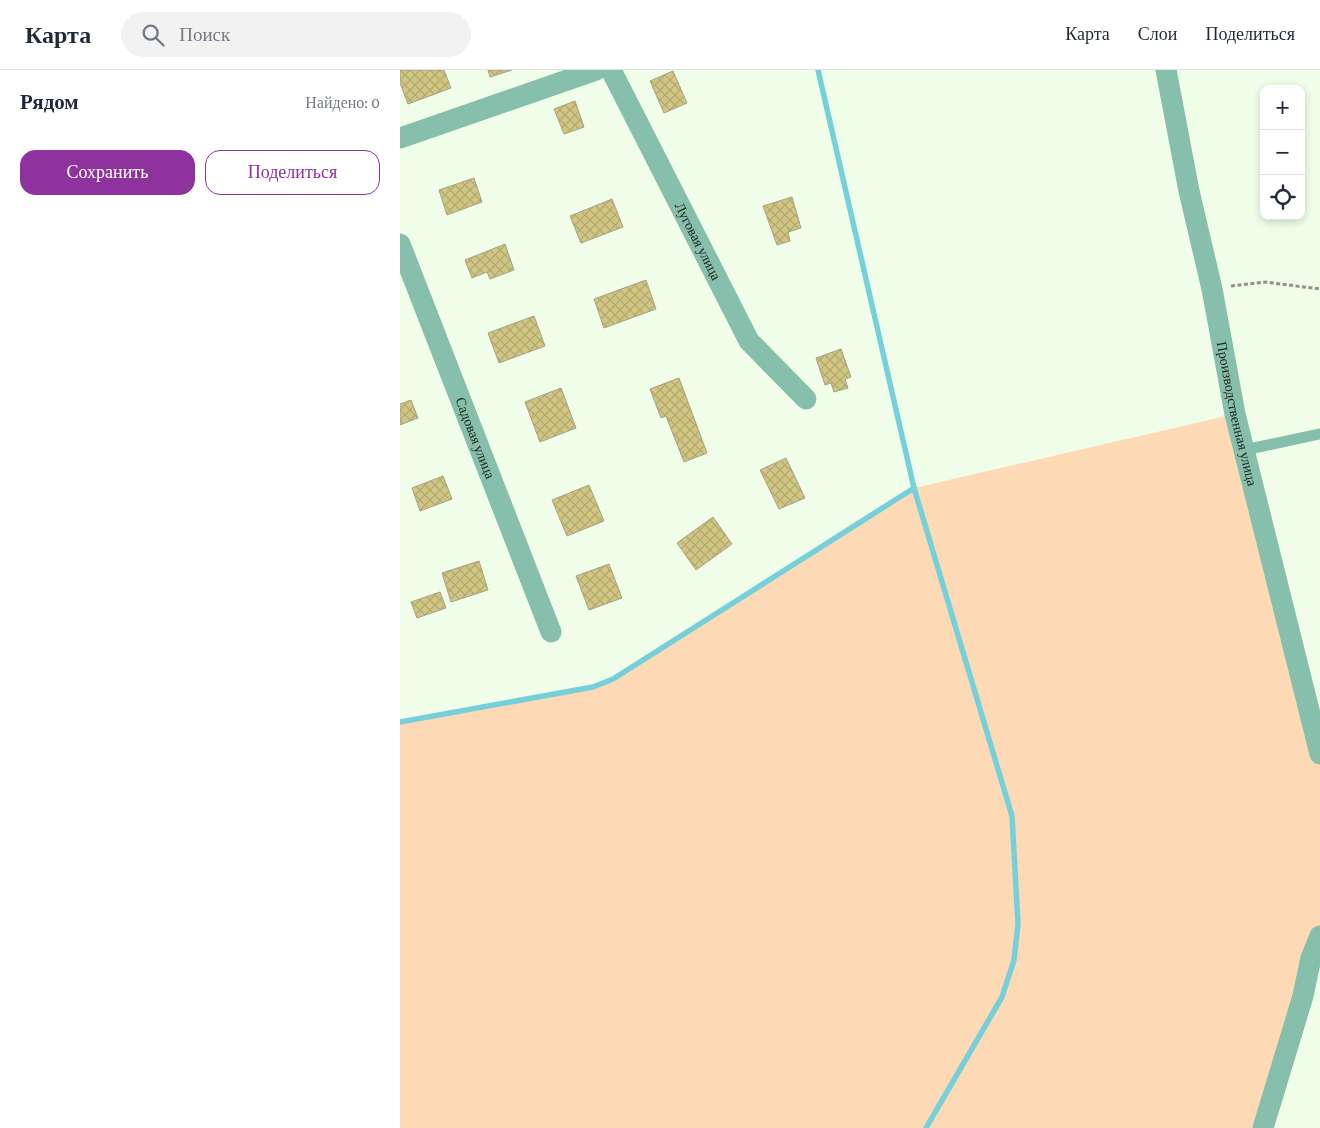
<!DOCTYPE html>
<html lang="ru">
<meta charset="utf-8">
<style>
:root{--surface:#fff;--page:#f2f2f3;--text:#1f2937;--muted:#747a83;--line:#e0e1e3;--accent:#8e329d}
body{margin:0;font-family:"Crimson Pro",serif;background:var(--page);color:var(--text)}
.controls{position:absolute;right:15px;top:15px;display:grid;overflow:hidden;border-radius:10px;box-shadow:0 2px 8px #0003}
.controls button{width:45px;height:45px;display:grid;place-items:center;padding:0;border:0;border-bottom:1px solid var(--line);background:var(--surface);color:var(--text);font:25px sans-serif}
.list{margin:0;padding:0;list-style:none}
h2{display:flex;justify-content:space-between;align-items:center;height:65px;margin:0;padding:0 20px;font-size:21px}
h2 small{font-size:16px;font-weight:400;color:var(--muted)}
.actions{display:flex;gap:10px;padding:15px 20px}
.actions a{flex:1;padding:11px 0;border:1px solid var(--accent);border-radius:15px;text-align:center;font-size:18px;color:var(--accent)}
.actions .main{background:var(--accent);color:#fff}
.icon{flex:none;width:28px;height:28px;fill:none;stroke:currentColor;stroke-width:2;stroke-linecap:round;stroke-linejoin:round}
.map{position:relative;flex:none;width:920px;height:1058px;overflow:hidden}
header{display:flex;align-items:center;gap:30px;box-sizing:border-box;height:70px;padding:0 25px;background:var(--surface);border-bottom:1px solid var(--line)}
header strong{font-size:24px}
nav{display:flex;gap:28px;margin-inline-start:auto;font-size:18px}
.search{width:350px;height:45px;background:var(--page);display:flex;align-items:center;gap:12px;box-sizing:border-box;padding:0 18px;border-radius:28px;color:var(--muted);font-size:19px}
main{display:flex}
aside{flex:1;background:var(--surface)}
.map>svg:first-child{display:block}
</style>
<header>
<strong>Карта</strong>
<div class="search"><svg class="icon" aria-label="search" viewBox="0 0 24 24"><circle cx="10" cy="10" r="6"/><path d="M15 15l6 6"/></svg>Поиск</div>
<nav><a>Карта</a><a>Слои</a><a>Поделиться</a></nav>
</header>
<main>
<aside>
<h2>Рядом<small>Найдено: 0</small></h2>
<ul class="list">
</ul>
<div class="actions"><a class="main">Сохранить</a><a>Поделиться</a></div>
</aside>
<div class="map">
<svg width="920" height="1058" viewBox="0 0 920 1058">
<defs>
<pattern id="building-cross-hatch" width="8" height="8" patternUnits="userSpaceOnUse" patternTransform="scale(1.25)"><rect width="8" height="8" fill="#d0c682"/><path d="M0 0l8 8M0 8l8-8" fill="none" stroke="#b2aa70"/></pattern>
</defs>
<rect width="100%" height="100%" fill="#f0fee9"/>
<path fill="#fed9b6" d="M835,344L920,684V866L863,1058H0V652L192,617L213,609L514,418Z"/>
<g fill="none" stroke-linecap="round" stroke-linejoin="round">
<g stroke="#75d0da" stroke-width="5.5">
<path d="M418,0L514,418"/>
<path d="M0,652L193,617L213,609L514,418L612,746L618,854L614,890L602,927L526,1058"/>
</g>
</g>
<g fill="url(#building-cross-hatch)" stroke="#a6a286">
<path d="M0,0H44L51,18L8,34L0,13Z"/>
<path d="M88,0H112L90,7Z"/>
<path d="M273,1L287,33L264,43L250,11Z"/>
<path d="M175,31L184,57L164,64L154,39Z"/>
<path d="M74,108L82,132L47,145L39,120Z"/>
<path d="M392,127L401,158L388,162L390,171L377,175L363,136Z"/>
<path d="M212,129L223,157L181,173L170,146Z"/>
<path d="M105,174L114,200L90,209L87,202L72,208L65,190Z"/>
<path d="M246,210L256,239L204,258L194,229Z"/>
<path d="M134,246L145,276L99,293L88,263Z"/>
<path d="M441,279L451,307L445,309L448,318L434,322L431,313L425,315L416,288Z"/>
<path d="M279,308L307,383L284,392L266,346L261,348L250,319Z"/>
<path d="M161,318L176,358L140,372L125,332Z"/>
<path d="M11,330L18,348L0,355V334Z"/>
<path d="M386,388L405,428L379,439L360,400Z"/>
<path d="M43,406L52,429L20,441L12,418Z"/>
<path d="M189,415L204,451L167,466L152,430Z"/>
<path d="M313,447L332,474L296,500L277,473Z"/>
<path d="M79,491L88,520L51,532L42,503Z"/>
<path d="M209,494L222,528L189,540L176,506Z"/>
<path d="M40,522L46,538L17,548L11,532Z"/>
</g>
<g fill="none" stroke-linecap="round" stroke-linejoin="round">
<path stroke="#8b9586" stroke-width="3" stroke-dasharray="4 2.5" stroke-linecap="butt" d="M831,216L865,212L920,219"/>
<path stroke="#86bfab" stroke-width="11" d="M844,380L920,364"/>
<g stroke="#86bfab" stroke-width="21">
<path id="s1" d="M211,0L349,271L406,329"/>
<path id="s2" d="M766,0L789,121L812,219L835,344L920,684"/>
<path d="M0,68L196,0"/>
<path id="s3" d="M0,174L151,562"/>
<path d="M863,1058L903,926L911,888L920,866"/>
</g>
</g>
<g text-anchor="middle" stroke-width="4" stroke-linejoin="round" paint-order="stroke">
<g font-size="14" fill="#1c2219" stroke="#fff">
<text dy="5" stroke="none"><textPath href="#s1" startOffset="192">Луговая улица</textPath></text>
<text dy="5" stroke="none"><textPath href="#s2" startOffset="351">Производственная улица</textPath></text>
<text dy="5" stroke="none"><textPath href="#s3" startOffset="208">Садовая улица</textPath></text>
</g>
</g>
</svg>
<div class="controls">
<button>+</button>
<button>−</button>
<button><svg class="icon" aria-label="locate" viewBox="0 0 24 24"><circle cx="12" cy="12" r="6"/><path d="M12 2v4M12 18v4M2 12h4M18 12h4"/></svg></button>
</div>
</div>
</main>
